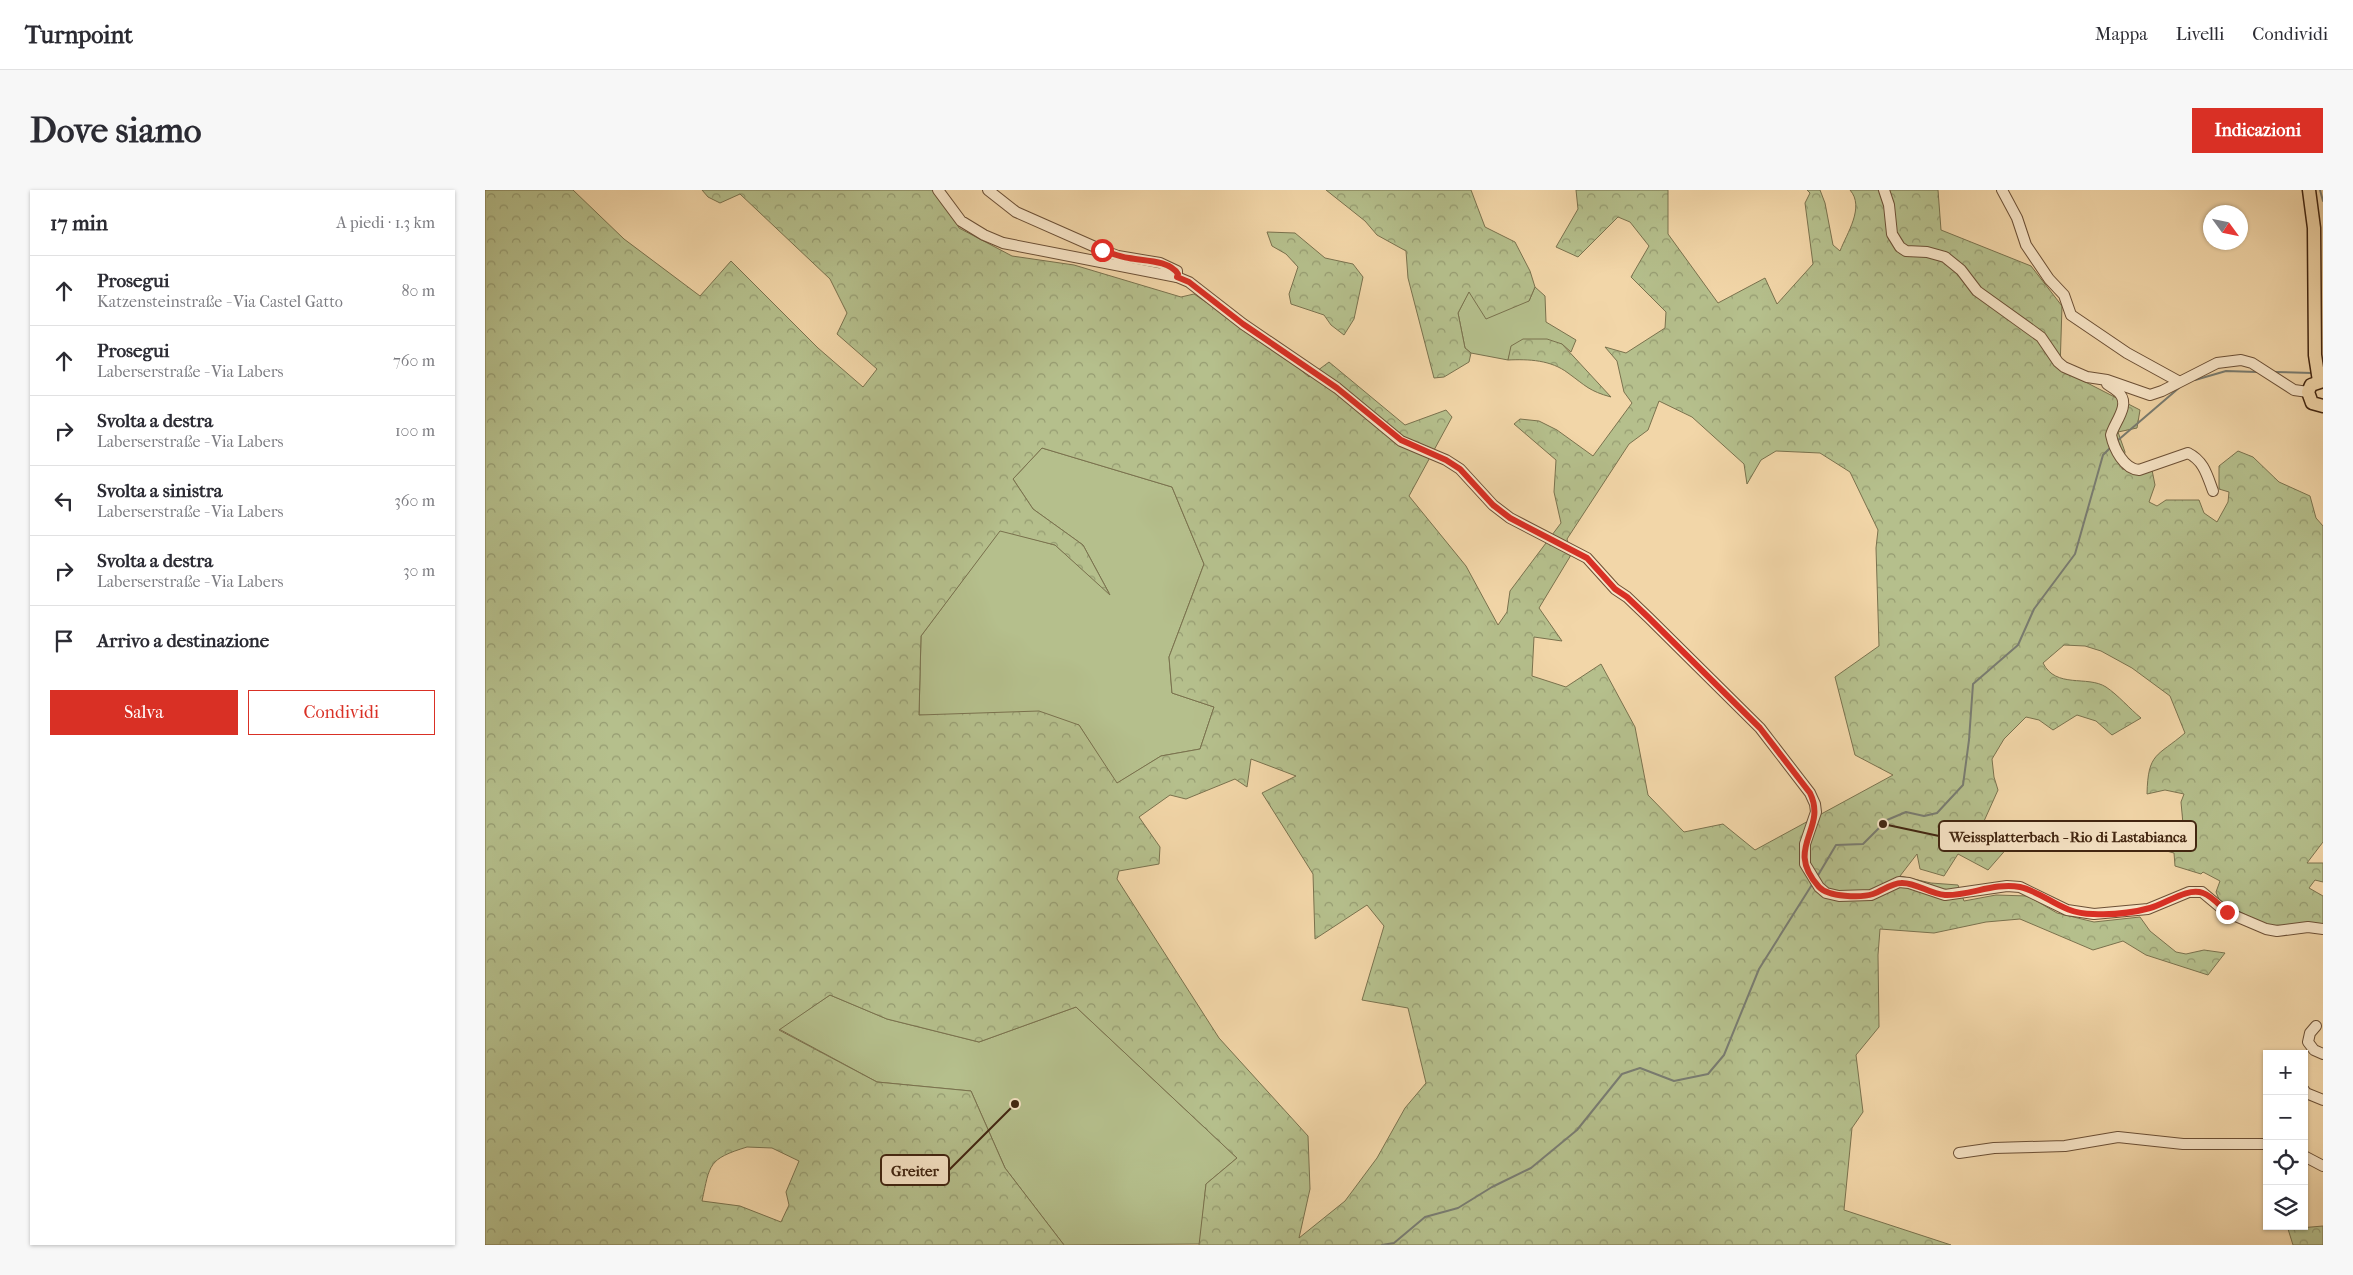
<!DOCTYPE html>
<html lang="it">
<meta charset="utf-8">
<style>
:root{--surface:#fff;--page:#f7f7f7;--text:#2b2b33;--muted:#7c7c81;--line:#e1e1e2;--accent:#d93025}
body{margin:0;font-family:"IM FELL French Canon",serif;background:var(--page);color:var(--text)}
.controls{position:absolute;right:15px;bottom:15px;display:grid;overflow:hidden;border-radius:0px;box-shadow:0 1px 4px #0004}
.controls button{width:45px;height:45px;display:grid;place-items:center;padding:0;border:0;border-bottom:1px solid var(--line);background:var(--surface);color:var(--text);font:25px sans-serif}
.compass{position:absolute;left:1718px;top:15px;width:45px;height:45px;border-radius:50%;background:var(--surface);box-shadow:0 1px 4px #0004;rotate:123deg}
.stop{position:absolute;width:15px;height:15px;margin:-11px;border:4px solid #d93025;border-radius:50%;background:#fff}
.stop.end{background:#d93025;border-color:#fff;box-shadow:0 1px 5px #0008}
.list{margin:0;padding:0;list-style:none}
h2{display:flex;justify-content:space-between;align-items:center;height:65px;margin:0;padding:0 20px;font-size:21px}
h2 small{font-size:16px;font-weight:400;color:var(--muted)}
.list li{display:grid;grid-template-columns:32px 1fr auto;gap:15px;align-items:center;box-sizing:border-box;height:70px;padding:0 20px;border-top:1px solid var(--line)}
.list b{display:block;font-size:19px;white-space:nowrap}
.list p{margin:0;font-size:16px;white-space:nowrap;color:var(--muted)}
.list em{font-size:16px;font-style:normal;color:var(--muted)}
.actions{display:flex;gap:10px;padding:15px 20px}
.actions a{flex:1;padding:11px 0;border:1px solid var(--accent);border-radius:0px;text-align:center;font-size:18px;color:var(--accent)}
.actions .main{background:var(--accent);color:#fff}
.icon{flex:none;width:28px;height:28px;fill:none;stroke:currentColor;stroke-width:2;stroke-linecap:round;stroke-linejoin:round}
.map{position:relative;flex:none;width:1838px;height:1055px;overflow:hidden;border-radius:0px}
header{display:flex;align-items:center;gap:30px;box-sizing:border-box;height:70px;padding:0 25px;background:var(--surface);border-bottom:1px solid var(--line)}
header strong{font-size:24px}
nav{display:flex;gap:28px;margin-inline-start:auto;font-size:18px}
.intro{display:flex;align-items:center;justify-content:space-between;box-sizing:border-box;height:120px;padding:0 30px}
h1{margin:0;font-size:35px}
.button{padding:12px 22px;border-radius:0px;background:var(--accent);color:#fff;font-size:18px;font-weight:700}
main{display:flex;gap:30px;padding:0 30px}
aside{flex:1;background:var(--surface);border-radius:0px;box-shadow:0 1px 4px #0004}
.map>svg:first-child{display:block}
</style>
<header>
<strong>Turnpoint</strong>
<nav><a>Mappa</a><a>Livelli</a><a>Condividi</a></nav>
</header>
<div class="intro"><h1>Dove siamo</h1><a class="button">Indicazioni</a></div>
<main>
<aside>
<h2>17 min<small>A piedi · 1.3 km</small></h2>
<ul class="list">
<li><svg class="icon" aria-label="ahead" viewBox="0 0 24 24"><path d="M12 20V5M6 11l6-6 6 6"/></svg><div><b>Prosegui</b><p>Katzensteinstraße - Via Castel Gatto</p></div><em>80 m</em></li>
<li><svg class="icon" aria-label="ahead" viewBox="0 0 24 24"><path d="M12 20V5M6 11l6-6 6 6"/></svg><div><b>Prosegui</b><p>Laberserstraße - Via Labers</p></div><em>760 m</em></li>
<li><svg class="icon" aria-label="right" viewBox="0 0 24 24"><path d="M7 20v-9h11M14 6l5 5-5 5"/></svg><div><b>Svolta a destra</b><p>Laberserstraße - Via Labers</p></div><em>100 m</em></li>
<li><svg class="icon" aria-label="left" viewBox="0 0 24 24"><path d="M17 20v-9H6M10 6l-5 5 5 5"/></svg><div><b>Svolta a sinistra</b><p>Laberserstraße - Via Labers</p></div><em>360 m</em></li>
<li><svg class="icon" aria-label="right" viewBox="0 0 24 24"><path d="M7 20v-9h11M14 6l5 5-5 5"/></svg><div><b>Svolta a destra</b><p>Laberserstraße - Via Labers</p></div><em>30 m</em></li>
<li><svg class="icon" aria-label="arrive" viewBox="0 0 24 24"><path d="M6 21V4h12l-3 4 3 4H6"/></svg><div><b>Arrivo a destinazione</b></div></li>
</ul>
<div class="actions"><a class="main">Salva</a><a>Condividi</a></div>
</aside>
<div class="map">
<svg width="1838" height="1055" viewBox="0 0 1838 1055">
<defs>
<pattern id="forest-crowns" width="20" height="18" patternUnits="userSpaceOnUse" patternTransform="scale(1.25)"><rect width="20" height="18" fill="#b5bf8c"/><path d="M2 6a3 3 0 1 1 6 0M12 15a3 3 0 1 1 6 0" fill="none" stroke="#959b71"/></pattern>
</defs>
<rect width="100%" height="100%" fill="#f2d6a8"/>
<filter id="stains"><feTurbulence type="fractalNoise" baseFrequency=".004" numOctaves="4"/><feColorMatrix values="0 0 0 0 .2 0 0 0 0 .09 0 0 0 0 .02 0 0 0 .5 -.17"/></filter>
<radialGradient id="worn" r=".72"><stop offset=".6" stop-color="#630" stop-opacity="0"/><stop offset="1" stop-color="#630" stop-opacity=".3"/></radialGradient>
<g fill="#b5bf8c" stroke="#7a724e">
<path d="M1050,97L1060,106L1061,132L1091,150L1086,162L1077,154L1027,156L1023,170L986,163L980,158L973,123L984,101L1044,111Z"/>
<path d="M557,258L687,297L719,374L684,467L687,503L729,517L715,559L676,566L631,594L594,535L434,525L436,446L515,340L570,355L624,403L598,355L548,319L528,289Z"/>
<path d="M345,805L402,829L494,852L591,817L752,968L721,994L715,1054L579,1055L520,978L486,901L392,892L294,839Z"/>
</g>
<g fill="url(#forest-crowns)" stroke="#7a724e" fill-rule="evenodd">
<path d="M0,0H88L139,49L215,106L246,71L333,158L378,197L392,179L352,144L362,123L345,89L255,4L235,13L223,7L217,0H456L474,38L527,66L589,75L696,107L709,104L792,160L824,187L844,172L920,235L961,220L967,227L924,306L981,376L1013,435L1022,422L1025,401L1076,333L1069,302L1071,270L1029,234L1035,229L1054,231L1072,240L1108,266L1147,213L1139,202L1132,171L1120,157L1141,163L1180,138L1181,122L1146,87L1164,56L1145,32L1133,27L1093,67L1071,57L1093,19L1091,0H1183V44L1233,113L1280,88L1292,114L1328,74L1320,13L1325,3L1322,0H1335L1340,13L1348,55L1355,61C1362,43 1380,17 1365,0H1453L1456,40L1546,76L1577,116L1575,179L1655,220L1652,238L1633,242L1640,262L1637,279L1667,280L1670,295L1664,312L1672,316L1681,310H1714L1719,323L1732,332L1743,312L1744,302L1734,299V276L1753,261L1768,267L1794,292L1825,306L1831,328L1838,336V652L1822,673H1838V692L1830,690L1824,698L1838,706V744L1822,741L1799,744L1735,712L1731,702L1735,691L1718,682L1716,684L1690,676L1689,663L1674,659L1675,649L1699,645L1696,612L1699,604L1680,600L1662,604C1663,562 1672,567 1700,543L1685,506L1647,478L1616,461L1600,456L1579,455L1558,473C1571,499 1602,485 1621,497C1633,505 1645,519 1656,528L1627,545L1611,531L1592,525L1568,540L1554,530L1541,527L1519,549L1507,569L1509,587L1513,600L1495,640L1524,656L1503,680L1473,664L1459,686L1435,679L1432,664L1415,686L1446,693L1473,695L1479,711L1511,705L1543,706L1572,723L1609,732L1655,727L1665,741L1691,762L1701,764L1719,760L1740,763L1723,785L1661,765L1638,751L1608,760L1535,729L1501,732L1449,743L1395,739L1393,765L1394,837L1371,865L1378,922L1367,938L1359,1020L1466,1055H714L721,994L752,968L591,817L494,852L402,829L345,805L294,840L392,892L486,901L520,978L579,1055H0ZM1174,211L1207,227L1259,274L1262,294L1276,270L1291,261L1335,263L1365,282L1393,340L1391,358L1394,456L1350,487L1370,565L1408,585L1270,660L1238,634L1199,642L1163,605L1150,537L1116,474L1081,497L1047,486L1049,447L1077,451L1054,418L1086,365L1082,349L1144,254L1163,240ZM557,258L687,297L719,374L684,467L687,503L729,517L715,559L676,566L632,593L594,535L554,521L434,525L436,446L515,341L570,355L625,405L598,355L548,319L528,289ZM766,569L811,586L777,603L828,684L830,749L882,715L899,736L877,810L923,818L941,893L920,918L892,968L860,1011L814,1048L825,999L823,946L734,848L632,689L634,681L674,674L675,657L654,627L685,605L701,609L750,589L762,597ZM262,957L287,958L314,971L301,1002L304,1015L296,1032L255,1016L217,1011C225,974 223,969 262,957Z"/>
<path d="M841,0H986L1000,37L1030,52L1045,81L1050,97L1044,111L1001,129L984,102L973,123L980,158L986,163L984,172L959,187L949,188L923,88L921,61L892,45L880,31Z"/>
<path d="M782,42L810,43L840,68L868,74L878,87L869,129L859,145L846,135L839,125L806,114L804,104L813,77L801,64L787,56Z"/>
<path d="M1038,149H1062L1077,154L1126,207C1104,201 1101,196 1083,183C1066,170 1044,169 1023,170L1026,156Z"/>
<path d="M1838,1036V1055H1808L1803,1039Z"/>
</g>
<g fill="none" stroke-linecap="round" stroke-linejoin="round">
<g stroke="#797c71" stroke-width="2">
<path d="M1835,0L1838,11"/>
<path d="M1789,182L1827,183"/>
<path d="M1710,190L1741,181L1772,182"/>
<path d="M1632,251L1695,197"/>
<path d="M1332,687L1351,655L1378,654L1402,630L1421,622L1439,626L1452,623L1478,595L1484,550L1488,494L1533,455L1549,419L1590,364L1618,265L1625,258"/>
<path d="M897,1055L909,1053L940,1027L973,1018L1007,997L1046,978L1092,940L1137,884L1155,878L1189,891L1223,884L1239,865L1274,779L1328,693"/>
</g>
<defs>
<g id="minor">
<path d="M453,0L476,31L499,45L518,53L692,87L704,92L758,134L852,198L916,251L961,270L975,279L1008,315L1025,328L1102,368L1130,399L1142,407L1164,428L1275,538L1325,603L1330,614L1331,622L1320,654V674L1334,697L1341,703L1354,706L1386,705L1414,692L1424,693L1460,705L1522,696L1535,697L1582,720L1609,724L1663,719L1704,702H1717L1741,722L1781,739L1792,741L1823,737L1838,739"/>
<path d="M503,0L531,22L617,60L633,66L675,73L692,81V87"/>
<path d="M1399,0L1404,15L1407,44L1415,57L1421,61L1442,62L1460,67L1476,80L1492,101L1556,147L1573,172L1579,177L1602,187L1622,190L1665,205L1677,201L1732,173L1756,170L1767,173L1809,200L1823,202"/>
<path d="M1517,0L1532,28L1541,55L1564,89L1579,105L1586,125L1642,163L1693,191"/>
<path d="M1622,194C1626,197 1632,200 1635,204C1645,216 1629,233 1626,245C1629,259 1639,279 1654,280L1703,263C1719,271 1722,285 1728,301"/>
<path d="M1831,836L1825,843L1823,852L1829,860L1838,864"/>
<path d="M1819,900L1821,903L1838,910"/>
<path d="M1474,963L1509,958L1580,956L1633,947L1698,954H1782"/>
<path d="M1819,966L1838,976"/>
</g>
<g id="major">
<path d="M1824,0L1829,38L1830,165L1834,191"/>
<path d="M1838,191L1826,195L1823,202L1827,213L1838,216"/>
</g>
</defs>
<use href="#minor" stroke="#6c5036" stroke-width="12"/>
<use href="#major" stroke="#402410" stroke-width="15"/>
<use href="#minor" stroke="#f7e4c6" stroke-width="10"/>
<use href="#major" stroke="#f2d6a8" stroke-width="12"/>
</g>
<g fill="none" stroke-linecap="round" stroke-linejoin="round">
<path stroke="#d93025" stroke-width="6" d="M617,60C626,63 634,67 644,68C659,71 684,70 693,84L692,87L704,92L758,134L852,198L916,250L961,270L975,279L1008,315L1025,328L1102,368L1130,399L1142,407L1164,428L1275,538L1325,603C1343,640 1298,657 1334,697C1343,707 1376,708 1388,704C1397,701 1407,693 1416,693C1431,692 1444,704 1460,705C1484,706 1510,692 1535,697C1561,703 1576,724 1608,724C1627,725 1647,723 1665,718C1681,714 1702,697 1718,703C1727,706 1735,716 1742,722"/>
</g>
<path fill="none" stroke="#402410" stroke-width="2" d="M1398 634L1454 646M530 914L464 980"/>
<g fill="#402410" stroke="#f7e4c6" stroke-width="2">
<circle cx="1398" cy="634" r="5"/>
<circle cx="530" cy="914" r="5"/>
</g>
<g fill="#f7e4c6" stroke="#402410" stroke-width="2">
<rect x="1454" y="631" width="257" height="30" rx="5"/>
<rect x="396" y="965" width="68" height="30" rx="5"/>
</g>
<g font-size="15" text-anchor="middle" font-weight="bold" fill="#402410">
<text x="1583" y="652">Weissplatterbach - Rio di Lastabianca</text>
<text x="430" y="986">Greiter</text>
</g>
<rect width="100%" height="100%" filter="url(#stains)"/>
<rect width="100%" height="100%" fill="url(#worn)"/>
</svg>
<div class="controls">
<button>+</button>
<button>−</button>
<button><svg class="icon" aria-label="locate" viewBox="0 0 24 24"><circle cx="12" cy="12" r="6"/><path d="M12 2v4M12 18v4M2 12h4M18 12h4"/></svg></button>
<button><svg class="icon" aria-label="layers" viewBox="0 0 24 24"><path d="M12 4l9 5-9 5-9-5zM3 14l9 5 9-5"/></svg></button>
</div>
<svg class="compass" viewBox="-18 -18 36 36"><path d="M0-13l5 13h-10z" fill="#e53935"/><path d="M0 13l5-13h-10z" fill="#7c7c81"/></svg>
<div class="stop" style="left:617px;top:60px"></div>
<div class="stop end" style="left:1742px;top:722px"></div>
</div>
</main>
